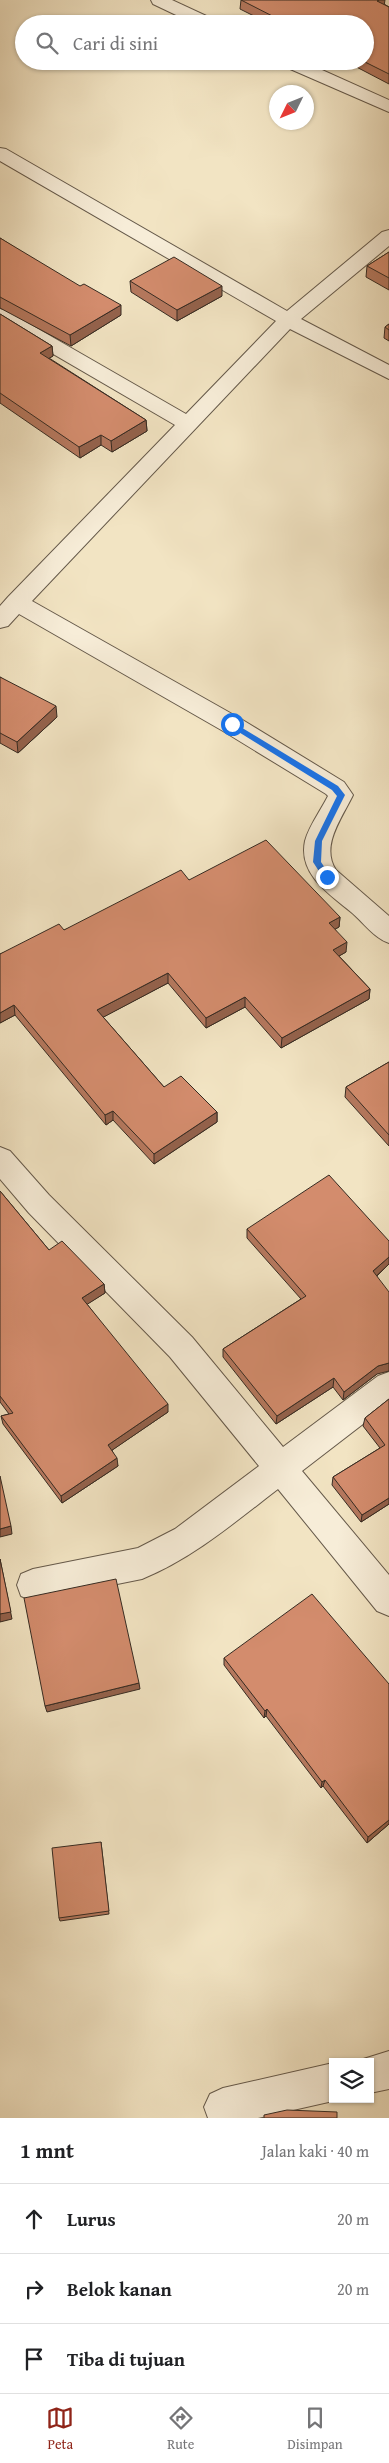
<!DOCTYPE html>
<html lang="id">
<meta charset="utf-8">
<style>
:root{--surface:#fff;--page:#f6f6f6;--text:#202124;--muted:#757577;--line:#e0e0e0;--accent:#8f2418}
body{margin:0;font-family:"Gentium Book Plus",serif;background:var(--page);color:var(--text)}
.controls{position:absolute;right:15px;bottom:15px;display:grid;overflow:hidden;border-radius:0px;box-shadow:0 1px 4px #0004}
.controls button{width:45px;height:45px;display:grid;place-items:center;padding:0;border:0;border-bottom:1px solid var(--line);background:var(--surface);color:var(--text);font:25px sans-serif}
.compass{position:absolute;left:269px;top:85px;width:45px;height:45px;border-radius:50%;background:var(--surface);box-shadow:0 1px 4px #0004;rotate:227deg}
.stop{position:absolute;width:15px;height:15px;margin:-11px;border:4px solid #1a73e8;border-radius:50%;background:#fff}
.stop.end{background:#1a73e8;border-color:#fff;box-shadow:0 1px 5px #0008}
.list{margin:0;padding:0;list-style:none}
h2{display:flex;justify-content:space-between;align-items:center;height:65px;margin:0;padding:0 20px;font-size:21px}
h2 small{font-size:16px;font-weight:400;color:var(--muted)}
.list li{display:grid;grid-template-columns:32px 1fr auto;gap:15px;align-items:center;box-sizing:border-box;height:70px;padding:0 20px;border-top:1px solid var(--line)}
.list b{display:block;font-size:19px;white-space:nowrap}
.list em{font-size:16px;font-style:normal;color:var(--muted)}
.icon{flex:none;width:28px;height:28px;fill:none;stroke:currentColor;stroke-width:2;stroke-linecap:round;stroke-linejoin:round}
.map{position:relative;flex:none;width:389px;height:2118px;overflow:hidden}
.search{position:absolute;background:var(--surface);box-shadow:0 1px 4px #0004;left:15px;right:15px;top:15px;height:55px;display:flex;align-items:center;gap:12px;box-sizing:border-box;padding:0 18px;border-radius:28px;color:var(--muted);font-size:19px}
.sheet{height:275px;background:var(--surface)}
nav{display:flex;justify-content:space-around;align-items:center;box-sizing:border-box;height:70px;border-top:1px solid var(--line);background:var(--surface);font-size:14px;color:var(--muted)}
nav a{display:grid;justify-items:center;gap:2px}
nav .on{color:var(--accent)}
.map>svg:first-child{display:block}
</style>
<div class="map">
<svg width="389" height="2118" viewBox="0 0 389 2118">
<rect width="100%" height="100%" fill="#f2e4c3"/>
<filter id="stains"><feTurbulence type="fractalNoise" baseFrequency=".004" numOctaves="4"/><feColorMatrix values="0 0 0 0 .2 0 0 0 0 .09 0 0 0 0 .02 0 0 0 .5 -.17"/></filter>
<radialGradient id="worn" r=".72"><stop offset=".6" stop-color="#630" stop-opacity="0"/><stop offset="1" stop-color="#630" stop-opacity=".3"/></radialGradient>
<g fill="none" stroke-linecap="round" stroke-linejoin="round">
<defs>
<g id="minor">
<path d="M151,0H172L215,20L217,24H195L153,4Z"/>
<path d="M279,61H302L389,100V112L281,65Z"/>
<path d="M0,148L6,149L287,311L382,232L389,230V246L301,319L389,365V379L290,329L32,601L241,719L344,782L353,795C342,818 320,846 336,870L389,916V943C374,938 363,922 351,912C329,894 298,874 305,841C309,826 321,810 328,796L326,794L223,731L19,614L8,626L0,628V606L8,597L175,425L0,323V309L7,311L186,414L276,321L0,161Z"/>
<path d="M0,1147L10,1151L49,1195L192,1337L283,1447L378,1376L389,1372V1404L302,1471L389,1575V1616L377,1611L278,1489C235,1522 193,1558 142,1579L33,1601L21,1596L17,1585L21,1574L33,1569L138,1548L175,1529L259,1466L170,1357L29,1213L0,1179Z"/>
<path d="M389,2051V2089L370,2093V2062L357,2061Z"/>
<path d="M333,2063V2099H337L333,2101L258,2118H208L204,2107L210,2094L223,2088Z"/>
</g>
</defs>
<use href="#minor" stroke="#65594a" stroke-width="2"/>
<use href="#minor" fill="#f7edd8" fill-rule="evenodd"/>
</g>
<g fill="#b5785e" stroke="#362b22">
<path d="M241,0L384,4L389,7V84L345,61H365V24H270L240,9Z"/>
<path d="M0,238L121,315L71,346L0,308Z"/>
<path d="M389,252V290L366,277L367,266Z"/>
<path d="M130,281L222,296L177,321L131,292Z"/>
<path d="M0,314L52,346L53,356L49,358L146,420L147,431L112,452L101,445L80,458L0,403Z"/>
<path d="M389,324V341L384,338L385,327Z"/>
<path d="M0,677L57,717L18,753L0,743Z"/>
<path d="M189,880L340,917L339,927L335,929L346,952L339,956L370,989L369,999L281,1048L245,1007L206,1028L168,983L103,1017L164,1087L217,1112V1122L154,1164L113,1120L106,1125L15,1015L0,1023V954L64,930Z"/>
<path d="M389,1062V1146L345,1097L346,1087Z"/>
<path d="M0,1191L49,1250L104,1284L105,1293L87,1304L168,1412L112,1450L118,1466L62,1503L3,1424L1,1416L9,1414L0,1402Z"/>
<path d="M247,1229L389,1264L377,1276V1374L343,1400L333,1387L276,1424L223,1357V1349L301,1299L247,1238Z"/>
<path d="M389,1399V1504L361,1522L332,1485L333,1477L380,1448L363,1426L365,1418Z"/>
<path d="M224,1658L389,1824L367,1843L323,1786L321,1788L266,1716L264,1718L224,1665Z"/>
<path d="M101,1842L109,1914L60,1921L59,1918Z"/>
</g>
<g fill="#94624c" stroke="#362b22">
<path d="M379,0H385L384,6L377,1Z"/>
<path d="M222,286V296L177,321V310Z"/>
<path d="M121,305V315L71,346L70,335Z"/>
<path d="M52,346L53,356L41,363L40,353Z"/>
<path d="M146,420L147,431L112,452L111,441Z"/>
<path d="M101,435V445L80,458L79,447Z"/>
<path d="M56,706L57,717L18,753L17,742Z"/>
<path d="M340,917L339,927L328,933L329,923Z"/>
<path d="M347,942L346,952L332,960L333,950Z"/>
<path d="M168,973V983L98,1020L97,1010Z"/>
<path d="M370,989L369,999L281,1048L282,1038Z"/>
<path d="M245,997V1007L206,1028V1018Z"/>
<path d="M14,1005L15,1015L0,1023V1013Z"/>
<path d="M113,1111V1120L106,1125L105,1115Z"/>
<path d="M217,1112V1122L154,1164V1154Z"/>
<path d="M389,1257V1264L372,1280L373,1271Z"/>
<path d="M104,1284L105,1293L83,1307L82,1298Z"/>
<path d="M389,1363V1371L377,1374L343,1400L344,1392L378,1366Z"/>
<path d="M334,1378L333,1387L276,1424L277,1416Z"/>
<path d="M168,1404V1412L108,1453V1445Z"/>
<path d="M117,1458L118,1466L62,1503L61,1496Z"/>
<path d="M389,1498V1504L361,1522L362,1515Z"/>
<path d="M11,1526L12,1534L0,1537V1529Z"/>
<path d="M0,1559L12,1619L0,1622Z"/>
<path d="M139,1683L140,1689L47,1712L45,1706Z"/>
<path d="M267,1709L266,1716L264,1718L265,1711Z"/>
<path d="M325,1780L323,1786L321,1788L322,1782Z"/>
<path d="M389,1820V1824L367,1843L368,1837Z"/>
</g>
<g fill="#d38c6d" stroke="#362b22">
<path d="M241,0H379L377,1L389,7V74L363,61H365V24H288Z"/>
<path d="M0,238L80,286L84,284L121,305L70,335L0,297Z"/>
<path d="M389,252V278L367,266Z"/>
<path d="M174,257L222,286L177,310L130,281Z"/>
<path d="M0,314L52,346L40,353L146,420L111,441L101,435L79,447L0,393Z"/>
<path d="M389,324V330L385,327Z"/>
<path d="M0,677L56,706L17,742L0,733Z"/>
<path d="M266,840L340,917L329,923L347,942L333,950L370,989L282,1038L245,997L206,1018L168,973L97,1010L164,1087L181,1076L217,1112L154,1154L113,1111L105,1115L14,1005L0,1013V954L59,924L64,930L181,870L189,880Z"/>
<path d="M389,1062V1135L346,1087Z"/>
<path d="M329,1175L389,1241V1257L373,1271L389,1292V1363L378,1366L344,1392L334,1378L277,1416L223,1349L306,1296L247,1229Z"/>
<path d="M0,1191L49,1250L62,1241L104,1284L82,1298L168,1404L108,1445L117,1458L61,1496L1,1416L13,1413L0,1396Z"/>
<path d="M389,1399V1498L362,1515L333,1477L385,1445L365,1418Z"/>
<path d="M0,1476L11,1526L0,1529Z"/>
<path d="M0,1559L11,1612L0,1614Z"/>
<path d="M116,1579L139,1683L45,1706L24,1598Z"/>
<path d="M312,1594L389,1684V1820L368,1837L325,1780L322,1782L267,1709L265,1711L224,1658Z"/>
<path d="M101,1842L109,1911L59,1918L52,1848Z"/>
<path d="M287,2110L337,2112V2118H264V2115Z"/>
</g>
<path fill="#1a73e8" d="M229,723H234L338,786L345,795L322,841L321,862L331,877L329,879H324L313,862L315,841L337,796L332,790L229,726Z"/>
<rect width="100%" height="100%" filter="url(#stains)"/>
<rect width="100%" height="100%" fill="url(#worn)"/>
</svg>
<div class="controls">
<button><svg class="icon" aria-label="layers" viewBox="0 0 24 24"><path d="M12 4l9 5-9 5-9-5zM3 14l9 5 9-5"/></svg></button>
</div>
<svg class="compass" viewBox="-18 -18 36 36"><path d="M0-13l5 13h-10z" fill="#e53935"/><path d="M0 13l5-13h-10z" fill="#757577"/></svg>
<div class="stop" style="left:232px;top:724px"></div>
<div class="stop end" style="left:327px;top:877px"></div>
<div class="search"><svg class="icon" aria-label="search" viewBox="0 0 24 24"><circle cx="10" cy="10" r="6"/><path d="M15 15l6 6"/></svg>Cari di sini</div>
</div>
<section class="sheet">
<h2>1 mnt<small>Jalan kaki · 40 m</small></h2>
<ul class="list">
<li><svg class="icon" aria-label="ahead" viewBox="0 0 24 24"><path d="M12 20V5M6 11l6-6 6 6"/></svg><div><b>Lurus</b></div><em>20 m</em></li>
<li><svg class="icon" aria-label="right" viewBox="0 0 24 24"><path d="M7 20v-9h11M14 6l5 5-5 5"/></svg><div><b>Belok kanan</b></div><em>20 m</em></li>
<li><svg class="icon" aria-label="arrive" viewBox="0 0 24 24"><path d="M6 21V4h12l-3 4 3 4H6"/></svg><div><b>Tiba di tujuan</b></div></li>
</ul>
</section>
<nav>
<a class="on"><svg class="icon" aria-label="map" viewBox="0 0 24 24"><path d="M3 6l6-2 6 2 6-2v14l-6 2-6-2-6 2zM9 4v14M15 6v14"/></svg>Peta</a>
<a><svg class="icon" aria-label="directions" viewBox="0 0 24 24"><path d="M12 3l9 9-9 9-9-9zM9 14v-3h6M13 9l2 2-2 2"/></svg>Rute</a>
<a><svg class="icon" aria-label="saved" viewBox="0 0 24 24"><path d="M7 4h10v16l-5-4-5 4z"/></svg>Disimpan</a>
</nav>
